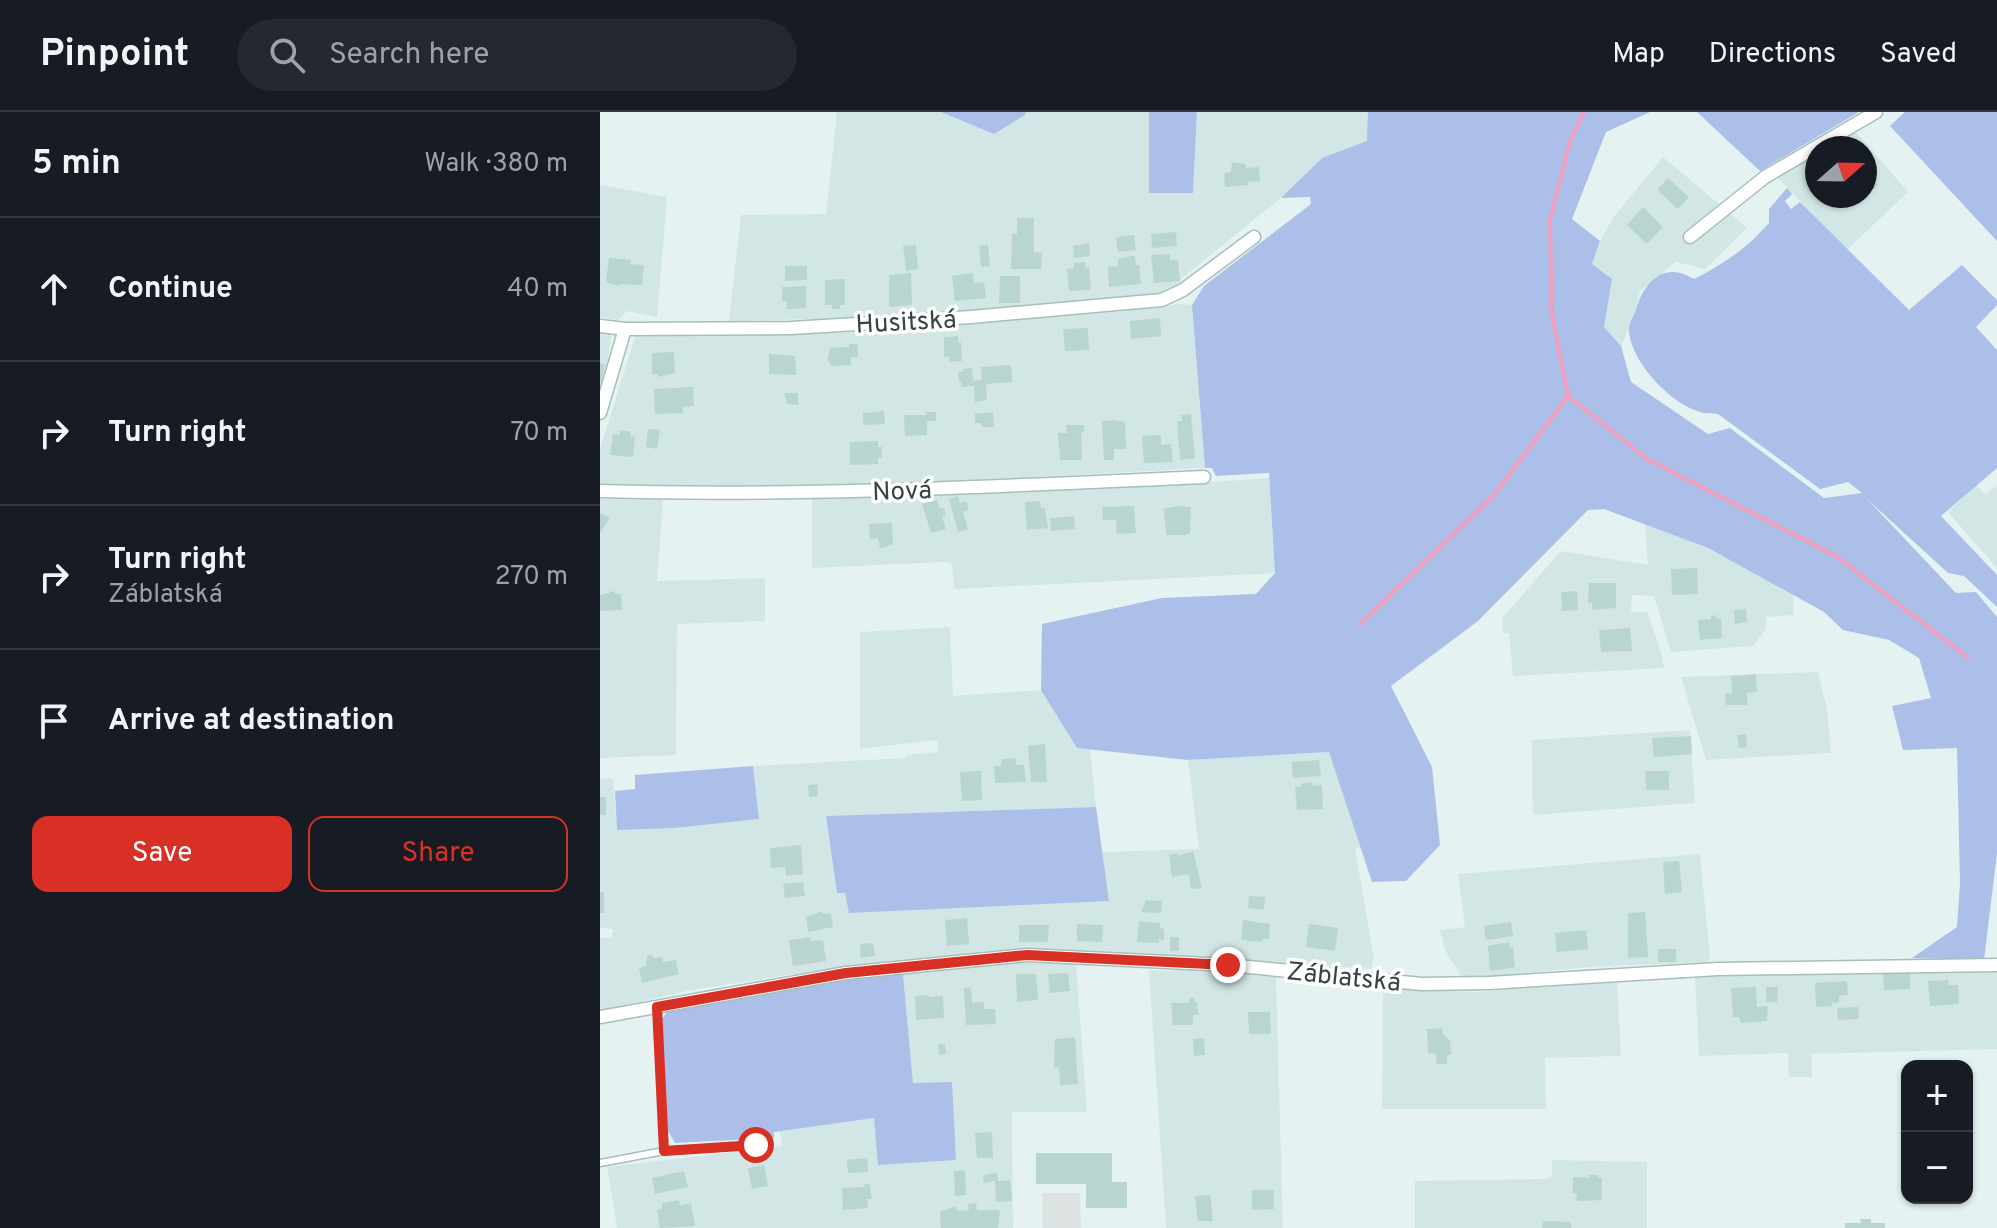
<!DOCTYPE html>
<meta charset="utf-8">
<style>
:root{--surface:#171b24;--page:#242831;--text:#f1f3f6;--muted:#9ea1a6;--line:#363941;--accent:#d93025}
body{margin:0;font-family:Overpass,sans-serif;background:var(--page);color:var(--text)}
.controls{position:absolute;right:24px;bottom:24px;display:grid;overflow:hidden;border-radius:16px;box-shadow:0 2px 6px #0004}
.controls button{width:72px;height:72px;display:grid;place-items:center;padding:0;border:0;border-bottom:2px solid var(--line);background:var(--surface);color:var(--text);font:40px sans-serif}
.compass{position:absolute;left:1205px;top:24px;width:72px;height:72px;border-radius:50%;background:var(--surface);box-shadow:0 2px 6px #0004;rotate:70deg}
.stop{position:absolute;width:24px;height:24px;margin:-18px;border:6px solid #d93025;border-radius:50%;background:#fff}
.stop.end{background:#d93025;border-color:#fff;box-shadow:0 2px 8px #0008}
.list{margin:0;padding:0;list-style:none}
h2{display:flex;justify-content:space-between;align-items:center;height:104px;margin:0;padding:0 32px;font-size:34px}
h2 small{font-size:26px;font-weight:400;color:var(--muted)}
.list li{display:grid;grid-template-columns:52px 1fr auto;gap:24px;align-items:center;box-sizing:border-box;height:144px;padding:0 32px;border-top:2px solid var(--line)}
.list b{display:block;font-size:30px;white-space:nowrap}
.list p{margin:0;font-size:26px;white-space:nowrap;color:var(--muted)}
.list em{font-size:26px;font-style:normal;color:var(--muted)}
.actions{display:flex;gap:16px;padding:24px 32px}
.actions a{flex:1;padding:18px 0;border:2px solid var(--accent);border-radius:16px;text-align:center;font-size:28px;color:var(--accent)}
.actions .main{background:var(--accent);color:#fff}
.icon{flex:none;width:44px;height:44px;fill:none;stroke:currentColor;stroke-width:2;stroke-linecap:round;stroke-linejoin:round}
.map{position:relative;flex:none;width:1397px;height:1116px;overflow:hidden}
header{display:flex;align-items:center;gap:48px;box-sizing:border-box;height:112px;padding:0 40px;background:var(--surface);border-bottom:2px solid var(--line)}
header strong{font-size:38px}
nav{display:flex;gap:44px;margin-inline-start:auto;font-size:28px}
.search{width:560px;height:72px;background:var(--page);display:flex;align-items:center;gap:20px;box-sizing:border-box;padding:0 28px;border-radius:44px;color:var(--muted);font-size:30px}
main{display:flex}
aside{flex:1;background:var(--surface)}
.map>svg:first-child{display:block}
</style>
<header>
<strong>Pinpoint</strong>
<div class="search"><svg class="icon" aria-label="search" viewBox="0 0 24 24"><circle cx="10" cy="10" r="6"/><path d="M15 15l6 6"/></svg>Search here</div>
<nav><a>Map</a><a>Directions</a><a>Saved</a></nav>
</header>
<main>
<aside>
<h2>5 min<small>Walk · 380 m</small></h2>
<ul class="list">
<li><svg class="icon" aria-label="ahead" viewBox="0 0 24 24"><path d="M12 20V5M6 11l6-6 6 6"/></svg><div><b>Continue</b></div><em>40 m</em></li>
<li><svg class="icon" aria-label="right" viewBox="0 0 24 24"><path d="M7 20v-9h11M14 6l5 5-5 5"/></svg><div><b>Turn right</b></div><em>70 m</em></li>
<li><svg class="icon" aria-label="right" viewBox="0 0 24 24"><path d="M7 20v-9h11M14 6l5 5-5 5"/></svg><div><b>Turn right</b><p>Záblatská</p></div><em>270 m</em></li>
<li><svg class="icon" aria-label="arrive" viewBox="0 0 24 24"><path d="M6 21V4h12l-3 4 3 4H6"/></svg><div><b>Arrive at destination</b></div></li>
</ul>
<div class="actions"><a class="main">Save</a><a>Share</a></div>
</aside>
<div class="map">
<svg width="1397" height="1116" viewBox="0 0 1397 1116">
<rect width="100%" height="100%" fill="#e4f3f2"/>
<g fill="#d2e7e5">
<path d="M237,0H341L394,22L425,3L426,0H549V80H593L597,0H768V29L722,46L681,86L582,166L574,179L447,193L214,210L212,207L129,209L141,103L226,102Z"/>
<path d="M1254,18L1308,80L1247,138L1177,65L1217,39V84H1265V36H1222Z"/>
<path d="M1063,45L1147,116L1105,157L1076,150L1040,179L1031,212L1021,234L1004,215L1012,168L992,153L1000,129L1013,106Z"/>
<path d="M0,73L67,85L57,205L27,199L18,208L0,205Z"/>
<path d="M580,192L592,193L605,356L231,376H0V337L36,222L267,220L517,200Z"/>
<path d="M0,220L12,222L0,292Z"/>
<path d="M669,366L675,461L354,477L352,452L344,450L212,456V387L542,375Z"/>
<path d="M1376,373L1386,383L1397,373V456L1348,400Z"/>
<path d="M0,387L63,388L57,469L165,466V509L77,512L76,643L0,646Z"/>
<path d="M1045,412L1107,436L1193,482L1194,503L1166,505V517L1153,534L1071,540L1054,484L1032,483L1031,500H1047L1062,543L1064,556L913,564L909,521H903L902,506L961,439L1048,453Z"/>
<path d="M350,515L353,584L441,578L477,636L490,637L496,695L226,704L237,781L509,789L502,740L599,737L588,648L729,640L761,736L755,737L774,846L771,857L517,840H408L254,853L91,878L0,899V826H12L13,817L0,816V666L13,667L17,718L75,716L159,707L153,654L306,646L307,643L338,640L337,628L260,637V520Z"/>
<path d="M1218,560L1227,597L1231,641L1106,648L1081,565Z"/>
<path d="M1090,618L1095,691L933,703L932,628Z"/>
<path d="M1100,742L1110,845L1107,850L988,855L885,865L861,864L846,840L840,818L865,815L858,762Z"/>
<path d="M403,851H476L487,1000H412L413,1116H17L7,1055L182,1034L180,1019L274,1006L313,971L303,862Z"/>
<path d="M576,856L676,865L683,1116H566L549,858L575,859Z"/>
<path d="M1397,858V937L1211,942L1212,965H1189L1188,941L1099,944L1095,864Z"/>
<path d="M1017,869L1021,944L945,946L946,997H782L783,876L874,880Z"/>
<path d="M952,1048L1047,1050V1116H815V1069L945,1067L952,1065Z"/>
</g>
<g fill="#abbfe9">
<path d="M341,0H426L425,3L394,22Z"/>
<path d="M549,0H597L593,81H549Z"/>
<path d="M768,0H1050L1006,20L972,107L1000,129L992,152L1012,167L1004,215L1021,234L1031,270L1108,322L1130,316L1224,386L1262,381L1248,370L1220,377L1118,302C1112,301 1105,302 1100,300C1071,292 1032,251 1029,220C1028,213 1034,204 1036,197C1045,168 1065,149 1094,167C1124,152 1147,136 1169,111V97L1187,76L1192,82L1185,89L1191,97L1200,90L1309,198L1362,153L1397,188V193L1376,215L1397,238V356L1341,404L1397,463V495L1364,464L1348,461L1267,387L1356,481L1376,480L1397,505V741L1384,848L1312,846L1357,815L1360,771L1357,636L1303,638L1292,594L1331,586L1319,546L1289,528L1243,518L1224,500L1108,436L1004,397L988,398L878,509L791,574L832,655L840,733L806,769L772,770L729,640L588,648L477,636L441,578L442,512L562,486L656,482L675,461L669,361L616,364L612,356H605L592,193L604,174L711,92L710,85L681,86L722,46L767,29Z"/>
<path d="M1097,0H1259L1160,59Z"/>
<path d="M1305,0H1397V129L1290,14Z"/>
<path d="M153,654L159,707L75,716L17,718L15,679L35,677V663Z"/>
<path d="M496,695L509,789L249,801L245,781H237L226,704Z"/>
<path d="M303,862L313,971L352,970L356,1048L278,1053L274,1006L174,1020V1026L75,1031L68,1019L61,908L67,900L206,873Z"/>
</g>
<path fill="#dde3e2" d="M442,1081H480L481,1116H443Z"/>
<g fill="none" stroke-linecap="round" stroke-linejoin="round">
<g stroke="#f29ebd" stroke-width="4">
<path d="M984,0L970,29L950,108L952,202L968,284L1047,347L1236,444L1367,545"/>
<path d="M760,512L894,383L968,284"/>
</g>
</g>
<g fill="#b9d5d0">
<path d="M632,50L646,52V56L659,55L660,69L647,70L648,73L625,75L624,61L631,60Z"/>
<path d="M1270,64L1278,73L1261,88L1257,84H1265V68Z"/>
<path d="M1068,66L1089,85L1078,97L1057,78Z"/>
<path d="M1043,95L1063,115L1047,132L1027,113Z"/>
<path d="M417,106H434V140L442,141L441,157H411L412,122H417Z"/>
<path d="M576,120L577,134L552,136L551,122Z"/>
<path d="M534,123L536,138L518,140L516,125Z"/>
<path d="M489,131L490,144L474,146L473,134Z"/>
<path d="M316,133L318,157L306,159L303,134Z"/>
<path d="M388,133L390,154L381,155L379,134Z"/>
<path d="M570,142V148H578L580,169L554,171L551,143Z"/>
<path d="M532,144H535L536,153H539L541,172L509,175L508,155L518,154V147Z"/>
<path d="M9,146L31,148L30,152L44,153L42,173L20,172L19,174L6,170Z"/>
<path d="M485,150V156L489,155L491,178L469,179L467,157L474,156V151Z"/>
<path d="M185,154H207V168L185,169Z"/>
<path d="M311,161L312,193L289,195V163Z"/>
<path d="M373,161L374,171L384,170L386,186L355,189L352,164Z"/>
<path d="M400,164H420V191H399Z"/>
<path d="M245,167V193H240V197H232V193H225V168Z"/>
<path d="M206,174V196L187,197V189H182V175Z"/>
<path d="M560,206L561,224L531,227L530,209Z"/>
<path d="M488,216L489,238L465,239L463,217Z"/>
<path d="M358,224V231L361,230L362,249L349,250V244L344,245V225Z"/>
<path d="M249,232H258V245H251V253L231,254L228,247L230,236L249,235Z"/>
<path d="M74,240L75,261L58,265V262H52V241Z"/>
<path d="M169,242L195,244L196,263L169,262Z"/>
<path d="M0,251L5,252L1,270H0Z"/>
<path d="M411,253L412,270L386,272L387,288L375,290L374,274L362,275L361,270H359L358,260H363V257L372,256L373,269L382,268L381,255Z"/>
<path d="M93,275L94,294L83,295V301L55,302L54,277Z"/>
<path d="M184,281H198V293L187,292Z"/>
<path d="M284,299L285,312L263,313V301Z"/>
<path d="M326,300H336V309H327V323L305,324L304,303H326Z"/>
<path d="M393,300L394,315H383L380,311H375V302Z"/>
<path d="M591,302L595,346L580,348L577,309H582L581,303Z"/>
<path d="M514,308L525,310L526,337H514V348H504L502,309Z"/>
<path d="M466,313H484V320H481L482,348H460L458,321H467Z"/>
<path d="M48,317L60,318L57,337L46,335Z"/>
<path d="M20,318L31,320L30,324L35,325L33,345L10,343L13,322L20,323Z"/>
<path d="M561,323V333L571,332L573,350L544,351L542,324Z"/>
<path d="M278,329V335H282V346H278V352L250,353V330Z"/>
<path d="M358,384L360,391L366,389L369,398L363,400L368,417L358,420L349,387Z"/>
<path d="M337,388L340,397L344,396L346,403L342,405L346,417L331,421L322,392Z"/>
<path d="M440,389L441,396H445L448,416L427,418L425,390Z"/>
<path d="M534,394L536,421L517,422L516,408H503L502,395Z"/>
<path d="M577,394L591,395L590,421L586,423H566L564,397Z"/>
<path d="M0,401L10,406L0,421Z"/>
<path d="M474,404L475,417L451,419L450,406Z"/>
<path d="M292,411L293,432L280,437L278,426L270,427L269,412Z"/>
<path d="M1097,456L1098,482L1072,483L1071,457Z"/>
<path d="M989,471H1016V496L992,498V491H988Z"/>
<path d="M15,479V482H21L22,498L0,499V483Z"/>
<path d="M977,479L978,498L962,499L961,480Z"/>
<path d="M1146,497L1147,510L1135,512L1134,498Z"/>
<path d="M1116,503V506L1121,507L1122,526L1100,528L1098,508L1111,507V504Z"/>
<path d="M1030,516L1032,539L1001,540L999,518Z"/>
<path d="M1156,562L1157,580L1147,581V593H1126L1125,582L1132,581L1131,564Z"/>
<path d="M1146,622L1147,635L1139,636L1137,623Z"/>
<path d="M1091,624L1092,642L1054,645L1052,626Z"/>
<path d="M445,632L447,670H431L428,634Z"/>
<path d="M416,646V653H424L426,670L395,671L394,654H401L402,647Z"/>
<path d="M719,648L721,664L693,666L692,650Z"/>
<path d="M381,659L382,688L362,689L360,660Z"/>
<path d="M1045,659H1069V678H1046Z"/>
<path d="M712,670L713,674L722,673L723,697L697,698L695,675H701V672Z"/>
<path d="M217,672L218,684L209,685L208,673Z"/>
<rect x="0" y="685" width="6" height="18"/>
<path d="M201,733L203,762L186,764L185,755L171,756L170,736Z"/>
<path d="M593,739L602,776L591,777L589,762L572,765L569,743L578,741V744Z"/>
<path d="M1079,749L1082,780L1065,782L1063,750Z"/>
<path d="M203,770L205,784L185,786L183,772Z"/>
<rect x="0" y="780" width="4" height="21"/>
<path d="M649,784L665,785L664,798L648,796Z"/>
<path d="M546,788L562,789L561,801L541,800Z"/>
<path d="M223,799V802L231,801L233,815L208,820L206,805Z"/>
<path d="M1045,800L1048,845L1028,846V801Z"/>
<path d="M367,806L369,832L347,834L345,808Z"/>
<path d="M643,808L670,812L669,827H663L661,830L641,828Z"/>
<path d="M539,809L560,811V816L564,817V828L559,827V831L537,830Z"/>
<path d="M911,810L913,824L886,828L884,814Z"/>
<path d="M477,812L503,813L502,830L477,829Z"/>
<path d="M709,812L738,816L735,839L706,835Z"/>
<path d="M419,813H449L448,830H419Z"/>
<path d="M986,818L988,837L957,840L955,821Z"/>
<path d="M210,825L211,829L223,828L226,849L193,854L189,828Z"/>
<rect x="570" y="825" width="9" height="14"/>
<path d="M909,830L910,836L913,835L915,855L890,859L888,834Z"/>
<path d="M273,831L275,844L261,846L260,832Z"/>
<rect x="1058" y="837" width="18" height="13"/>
<path d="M51,843L54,846L62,845L63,850L76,848L79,862L42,871L39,856L46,854L47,844Z"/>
<path d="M468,861L470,879L450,881L448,862Z"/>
<path d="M1310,861V877L1284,878L1283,862Z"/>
<path d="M416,862H436L438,888L417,890Z"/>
<path d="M1348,868L1349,873H1358L1359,892L1330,894L1328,869Z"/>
<path d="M1247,869L1248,883L1239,884V890L1232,891V894L1216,895L1215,871Z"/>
<path d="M371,875L372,891L384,890V897H395L396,912L366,913L364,876Z"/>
<path d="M1156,875L1157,895L1168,894L1167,909L1141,911L1139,905H1133L1131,876Z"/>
<path d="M1166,875H1178L1177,890H1166Z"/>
<path d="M329,883V885L343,884L344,906L316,908L315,884Z"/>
<path d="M589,886H595V890H597L598,903H593V913H573L571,891H589Z"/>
<path d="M1258,895L1259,907L1238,908L1237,896Z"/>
<path d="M648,900H670L671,922H649Z"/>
<path d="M842,916L843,923L850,928L851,943H847V952H837L836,942L828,941L827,917Z"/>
<path d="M475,925L478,972L460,973L459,955L454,956L455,927Z"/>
<path d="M604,926L605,943L594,944L593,927Z"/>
<path d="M338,932H345L346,942L339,943Z"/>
<path d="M392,1020L393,1046H377L375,1021Z"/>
<path d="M436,1041H512V1070H527V1096H486V1072H436Z"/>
<path d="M267,1046L268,1060L248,1061L247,1048Z"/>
<path d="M164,1053L168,1074L152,1077L148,1056Z"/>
<path d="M365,1058L366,1083L355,1084L354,1059Z"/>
<path d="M84,1059L88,1075L55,1082L52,1066Z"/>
<path d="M397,1061L398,1069L410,1068L412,1089L396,1090L395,1069L384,1071L383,1063Z"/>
<path d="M989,1063H998V1066H1002V1088L980,1089L976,1088L977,1082L973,1081V1065L989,1066Z"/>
<path d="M264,1071L270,1073L272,1087H267L268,1096L243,1098L242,1076L265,1075Z"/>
<path d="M652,1078H674V1097L652,1098Z"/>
<path d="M610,1083L613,1109H598L595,1084Z"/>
<path d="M79,1088L80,1094L91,1091L95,1114L60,1116L57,1098L62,1096V1091Z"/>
<path d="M376,1091L377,1098H400L398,1116H341L340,1100L356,1094L357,1099L369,1098L368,1092Z"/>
<path d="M1260,1107H1271V1111H1285V1116H1245V1111H1261Z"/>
<path d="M943,1109L971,1110V1116H942Z"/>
</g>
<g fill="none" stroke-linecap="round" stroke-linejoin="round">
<defs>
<g id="lane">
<path d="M57,895L64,1039"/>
<path d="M0,1051L64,1039L156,1033"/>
</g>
<g id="street">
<path d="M1090,125L1165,65L1276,0"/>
<path d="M0,214L25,217L191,216L371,205L562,188L583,178L654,125"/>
<path d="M0,301L25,217"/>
<path d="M0,379C202,385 403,374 604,365"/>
<path d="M0,905L246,861L427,843L628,853L822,872L889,871L1118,857L1397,853"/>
</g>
</defs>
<use href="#lane" stroke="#a7bebb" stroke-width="9"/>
<use href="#street" stroke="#a7bebb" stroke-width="15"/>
<use href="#lane" stroke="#fff" stroke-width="6"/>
<use href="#street" stroke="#fff" stroke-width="12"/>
</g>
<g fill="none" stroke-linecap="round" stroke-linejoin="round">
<path stroke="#d93025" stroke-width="10" d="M156,1033L64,1039L57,895L246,861L427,843L628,853"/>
</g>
<g text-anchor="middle" stroke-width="7" stroke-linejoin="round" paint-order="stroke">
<g font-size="26" fill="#344542" stroke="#fff">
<text transform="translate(306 209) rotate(-3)" y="9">Husitská</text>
<text transform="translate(302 378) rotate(-2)" y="9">Nová</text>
<text transform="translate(744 864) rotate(6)" y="9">Záblatská</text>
</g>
</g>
</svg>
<div class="controls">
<button>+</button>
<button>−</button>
</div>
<svg class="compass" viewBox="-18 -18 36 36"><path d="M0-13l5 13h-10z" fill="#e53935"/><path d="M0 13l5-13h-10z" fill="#9ea1a6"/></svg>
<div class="stop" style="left:156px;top:1033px"></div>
<div class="stop end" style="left:628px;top:853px"></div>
</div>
</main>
